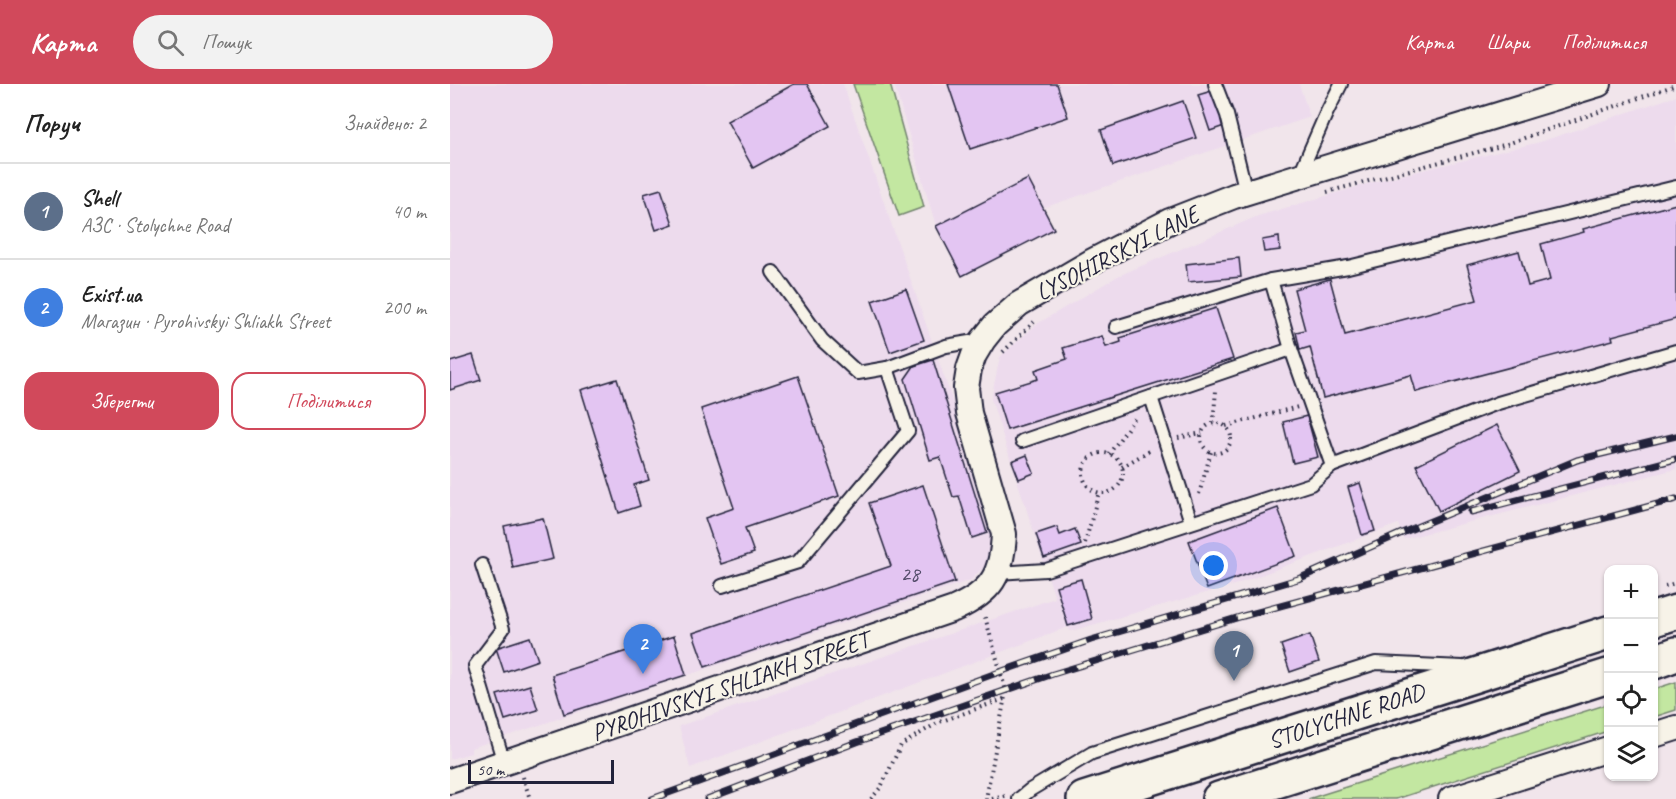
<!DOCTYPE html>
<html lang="uk">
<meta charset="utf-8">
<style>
:root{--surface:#fff;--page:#f2f2f2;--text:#222;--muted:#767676;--line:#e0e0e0;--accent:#d1495b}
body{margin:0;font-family:Caveat,sans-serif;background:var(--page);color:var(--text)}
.controls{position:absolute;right:18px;bottom:18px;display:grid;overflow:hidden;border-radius:12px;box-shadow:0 2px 4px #0004}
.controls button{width:54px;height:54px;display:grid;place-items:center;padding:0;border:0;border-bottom:2px solid var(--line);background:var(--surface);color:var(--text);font:30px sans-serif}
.scale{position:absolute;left:18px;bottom:15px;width:146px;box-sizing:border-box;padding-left:6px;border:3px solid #22223b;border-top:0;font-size:16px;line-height:21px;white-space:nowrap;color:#22223b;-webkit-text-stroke:4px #f7f3e8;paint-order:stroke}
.you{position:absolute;left:764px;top:482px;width:21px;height:21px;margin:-15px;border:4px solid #fff;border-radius:50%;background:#1a73e8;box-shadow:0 0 0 9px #1a73e833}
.badge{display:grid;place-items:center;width:39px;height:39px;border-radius:50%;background:var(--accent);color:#fff;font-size:20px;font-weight:700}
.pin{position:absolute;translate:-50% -50px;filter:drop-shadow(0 2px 3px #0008)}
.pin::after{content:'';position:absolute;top:32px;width:21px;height:18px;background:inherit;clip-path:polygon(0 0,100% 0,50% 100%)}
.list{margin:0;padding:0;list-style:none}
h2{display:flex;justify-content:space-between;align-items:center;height:78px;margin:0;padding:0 24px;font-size:26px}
h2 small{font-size:20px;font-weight:400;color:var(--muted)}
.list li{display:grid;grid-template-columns:39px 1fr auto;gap:18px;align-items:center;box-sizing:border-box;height:96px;padding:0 24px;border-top:2px solid var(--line)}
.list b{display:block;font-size:22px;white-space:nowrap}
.list p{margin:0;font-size:20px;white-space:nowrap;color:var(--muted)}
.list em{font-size:20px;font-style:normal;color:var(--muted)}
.actions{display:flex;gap:12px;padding:18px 24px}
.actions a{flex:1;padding:14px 0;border:2px solid var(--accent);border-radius:18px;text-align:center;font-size:21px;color:var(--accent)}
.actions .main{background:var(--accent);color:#fff}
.icon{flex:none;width:33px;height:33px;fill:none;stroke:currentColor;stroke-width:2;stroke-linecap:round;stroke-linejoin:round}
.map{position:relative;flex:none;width:1226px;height:715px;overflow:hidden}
header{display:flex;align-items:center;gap:36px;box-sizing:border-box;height:84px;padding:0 30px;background:var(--accent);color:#fff}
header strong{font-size:28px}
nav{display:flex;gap:33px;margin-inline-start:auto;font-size:21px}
.search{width:420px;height:54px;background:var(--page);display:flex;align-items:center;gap:15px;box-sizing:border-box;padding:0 21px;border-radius:33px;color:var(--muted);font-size:22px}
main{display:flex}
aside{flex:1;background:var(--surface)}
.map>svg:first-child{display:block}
</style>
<header>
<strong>Карта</strong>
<div class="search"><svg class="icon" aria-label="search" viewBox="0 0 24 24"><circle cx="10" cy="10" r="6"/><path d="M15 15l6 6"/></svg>Пошук</div>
<nav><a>Карта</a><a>Шари</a><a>Поділитися</a></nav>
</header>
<main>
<aside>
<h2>Поруч<small>Знайдено: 2</small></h2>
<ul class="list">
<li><span class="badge" style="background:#5c6f8a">1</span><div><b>Shell</b><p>АЗС · Stolychne Road</p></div><em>40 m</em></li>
<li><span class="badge" style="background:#3f7fe0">2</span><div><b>Exist.ua</b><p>Магазин · Pyrohivskyi Shliakh Street</p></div><em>200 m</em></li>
</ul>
<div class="actions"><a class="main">Зберегти</a><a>Поділитися</a></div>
</aside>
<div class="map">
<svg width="1226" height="715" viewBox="0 0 1226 715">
<rect width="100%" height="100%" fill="#f1e5eb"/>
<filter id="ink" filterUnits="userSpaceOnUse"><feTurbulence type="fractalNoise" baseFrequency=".0167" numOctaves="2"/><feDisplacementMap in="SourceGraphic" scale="12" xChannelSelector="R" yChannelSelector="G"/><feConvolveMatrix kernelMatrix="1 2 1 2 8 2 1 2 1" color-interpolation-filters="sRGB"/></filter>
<g filter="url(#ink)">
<g fill="#eddbed">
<path d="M0,0H393L553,463L521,496L21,664V669L0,675Z"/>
<path d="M444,0H849L860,33L593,124L578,95L486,142Z"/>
<path d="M1226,12V385L954,455L948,440L787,500L621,547L618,543L240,684L229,642L605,514L541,315L550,273L587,240L668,192L808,132L927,97L1090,58Z"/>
</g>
<g fill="#c3e7a1" stroke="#72846e" stroke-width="1.5">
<path d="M403,0H440L474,123L449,132Z"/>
<path d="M1226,598V626L1204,633V605Z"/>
<path d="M1158,620V647L946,715H858Z"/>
</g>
<g fill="#e3c5f2" stroke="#22223b" stroke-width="1.5">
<path d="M344,0H357L380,42L303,84L277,37Z"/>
<path d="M498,0H607L618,33L520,65Z"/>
<path d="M765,6L777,41L760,47L748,11Z"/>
<path d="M733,17L746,54L663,82L651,46Z"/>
<path d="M578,95L604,145L512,192L486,142Z"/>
<path d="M211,105L223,140L206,146L194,110Z"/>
<path d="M1226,120V235L1162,252L1163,256L966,308L961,291L873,314L860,263L850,266L846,248L855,246L844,205L880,195L895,251L1027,216L1017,181L1069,167L1078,202L1100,196L1091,160L1134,148L1133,145Z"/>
<path d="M829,153L830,166L814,168L812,156Z"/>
<path d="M789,174L791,193L738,198L736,180Z"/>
<path d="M456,205L474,256L440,268L422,217Z"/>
<path d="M766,224L783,275L557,346L545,308L588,295L585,286L617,275L613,264L652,252L656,263L671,258L670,254Z"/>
<path d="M23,271L31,296L0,306V278Z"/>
<path d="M483,276L537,449L522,454L509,412L503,413L490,373L480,376L455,295L464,282Z"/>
<path d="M348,292L389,412L295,444L304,469L271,480L255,434L284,424L251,325Z"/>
<path d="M167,295L199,396L184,401L190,422L169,429L131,306Z"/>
<path d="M857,332L868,373L843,379L833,338Z"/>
<path d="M1047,341L1070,387L989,427L966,381Z"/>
<path d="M577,371L584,389L569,395L562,377Z"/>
<path d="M910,399L925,447L912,451L898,403Z"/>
<path d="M473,401L505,498L255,583L243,549L441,482L419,419Z"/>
<path d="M828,424L846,472L757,505L739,457Z"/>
<path d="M93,434L103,475L63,484L54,442Z"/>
<path d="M607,443L610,451L625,445L631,461L594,474L586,450Z"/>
<path d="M631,495L642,535L618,542L606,502Z"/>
<path d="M860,551L869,578L840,588L831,561Z"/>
<path d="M224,552L236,591L114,630L102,591Z"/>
<path d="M80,553L88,576L54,588L46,564Z"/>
<path d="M80,601L88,626L55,636L47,611Z"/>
</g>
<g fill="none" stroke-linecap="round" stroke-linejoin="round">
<defs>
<g id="lane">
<path d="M765,0L777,31L796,108"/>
<path d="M849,92L876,30L891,0"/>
<path d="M323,188L372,256L408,289L437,284L496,262L531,256"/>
<path d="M821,196L898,183L1226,103"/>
<path d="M666,243L821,196L841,265L882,382"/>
<path d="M701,313L741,438"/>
<path d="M572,357L841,265"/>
<path d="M32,481L53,545L25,582L54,679"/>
<path d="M548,489L596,486L861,400L882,382L1048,319L1226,267"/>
<path d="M272,502L348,478L458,347L437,284"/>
<path d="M569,715L580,706L642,669L926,579L1012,583"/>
</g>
<g id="street">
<path d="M1204,651L1226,644"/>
<path d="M0,697L504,525C542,508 552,491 554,450L519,329L516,304L519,285L524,271L533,256L545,241L569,220L641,178L720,137L784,112L1149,0"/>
<path d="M1001,715L1158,665"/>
</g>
<g id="highway">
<path d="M1204,535L1226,528"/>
<path d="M1204,578L1226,570"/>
<path d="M634,715L1158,549"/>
<path d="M769,715L1158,592"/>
</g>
</defs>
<use href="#lane" stroke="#22223b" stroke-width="16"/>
<use href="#street" stroke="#22223b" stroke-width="28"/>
<use href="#highway" stroke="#22223b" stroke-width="38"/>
<g stroke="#22223b" stroke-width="4" stroke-dasharray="1.5 4.5" stroke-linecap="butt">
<path d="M877,108L1054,61L1226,1"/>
<path d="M553,268L584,238"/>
<path d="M763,339L766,307"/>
<circle cx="766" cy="354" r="15"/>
<path d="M776,342L848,323"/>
<path d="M728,354L752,349"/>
<circle cx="653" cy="389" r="20"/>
<path d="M659,370L685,334"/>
<path d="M672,383L702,365"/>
<path d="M749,410L761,368"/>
<path d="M635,459L649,408"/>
<path d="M1215,502L1226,499"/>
<path d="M535,533L556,607L536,715"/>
<path d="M73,693L80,715"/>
<path d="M421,715L431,703L451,661L489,638L554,615"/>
<path d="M542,715L556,712"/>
</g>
<use href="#lane" stroke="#f7f3e8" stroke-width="12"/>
<use href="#street" stroke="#f7f3e8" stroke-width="24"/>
<use href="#highway" stroke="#f7f3e8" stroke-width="33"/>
<defs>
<g id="rail">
<path d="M1021,428L1226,375"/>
<path d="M202,715L541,591L641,556L848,495L952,449L1127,376L1226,352"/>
<path d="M257,715L407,658L603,590L793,532L1226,415"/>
</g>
</defs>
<use href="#rail" stroke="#22223b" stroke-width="7"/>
<use href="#rail" stroke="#f7f3e8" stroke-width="4.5" stroke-dasharray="14" stroke-linecap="butt"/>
</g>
</g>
<g text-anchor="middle" stroke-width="4.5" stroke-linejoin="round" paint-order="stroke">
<g font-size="21" fill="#524b69">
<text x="460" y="497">28</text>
</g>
<g font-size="24" fill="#22223b" stroke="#f7f3e8">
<text transform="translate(667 169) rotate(-27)" y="8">LYSOHIRSKYI LANE</text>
<text transform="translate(280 602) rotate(-19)" y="8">PYROHIVSKYI SHLIAKH STREET</text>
<text transform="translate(896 632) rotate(-18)" y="8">STOLYCHNE ROAD</text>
</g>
</g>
</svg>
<div class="controls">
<button>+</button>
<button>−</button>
<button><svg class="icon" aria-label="locate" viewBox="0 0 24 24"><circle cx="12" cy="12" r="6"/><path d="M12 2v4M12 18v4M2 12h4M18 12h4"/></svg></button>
<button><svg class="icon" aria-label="layers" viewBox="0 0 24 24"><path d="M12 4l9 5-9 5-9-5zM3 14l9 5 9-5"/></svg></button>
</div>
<div class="scale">50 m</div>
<div class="you"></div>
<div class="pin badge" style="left:784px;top:597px;background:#5c6f8a">1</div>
<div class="pin badge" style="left:193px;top:590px;background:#3f7fe0">2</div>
</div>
</main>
